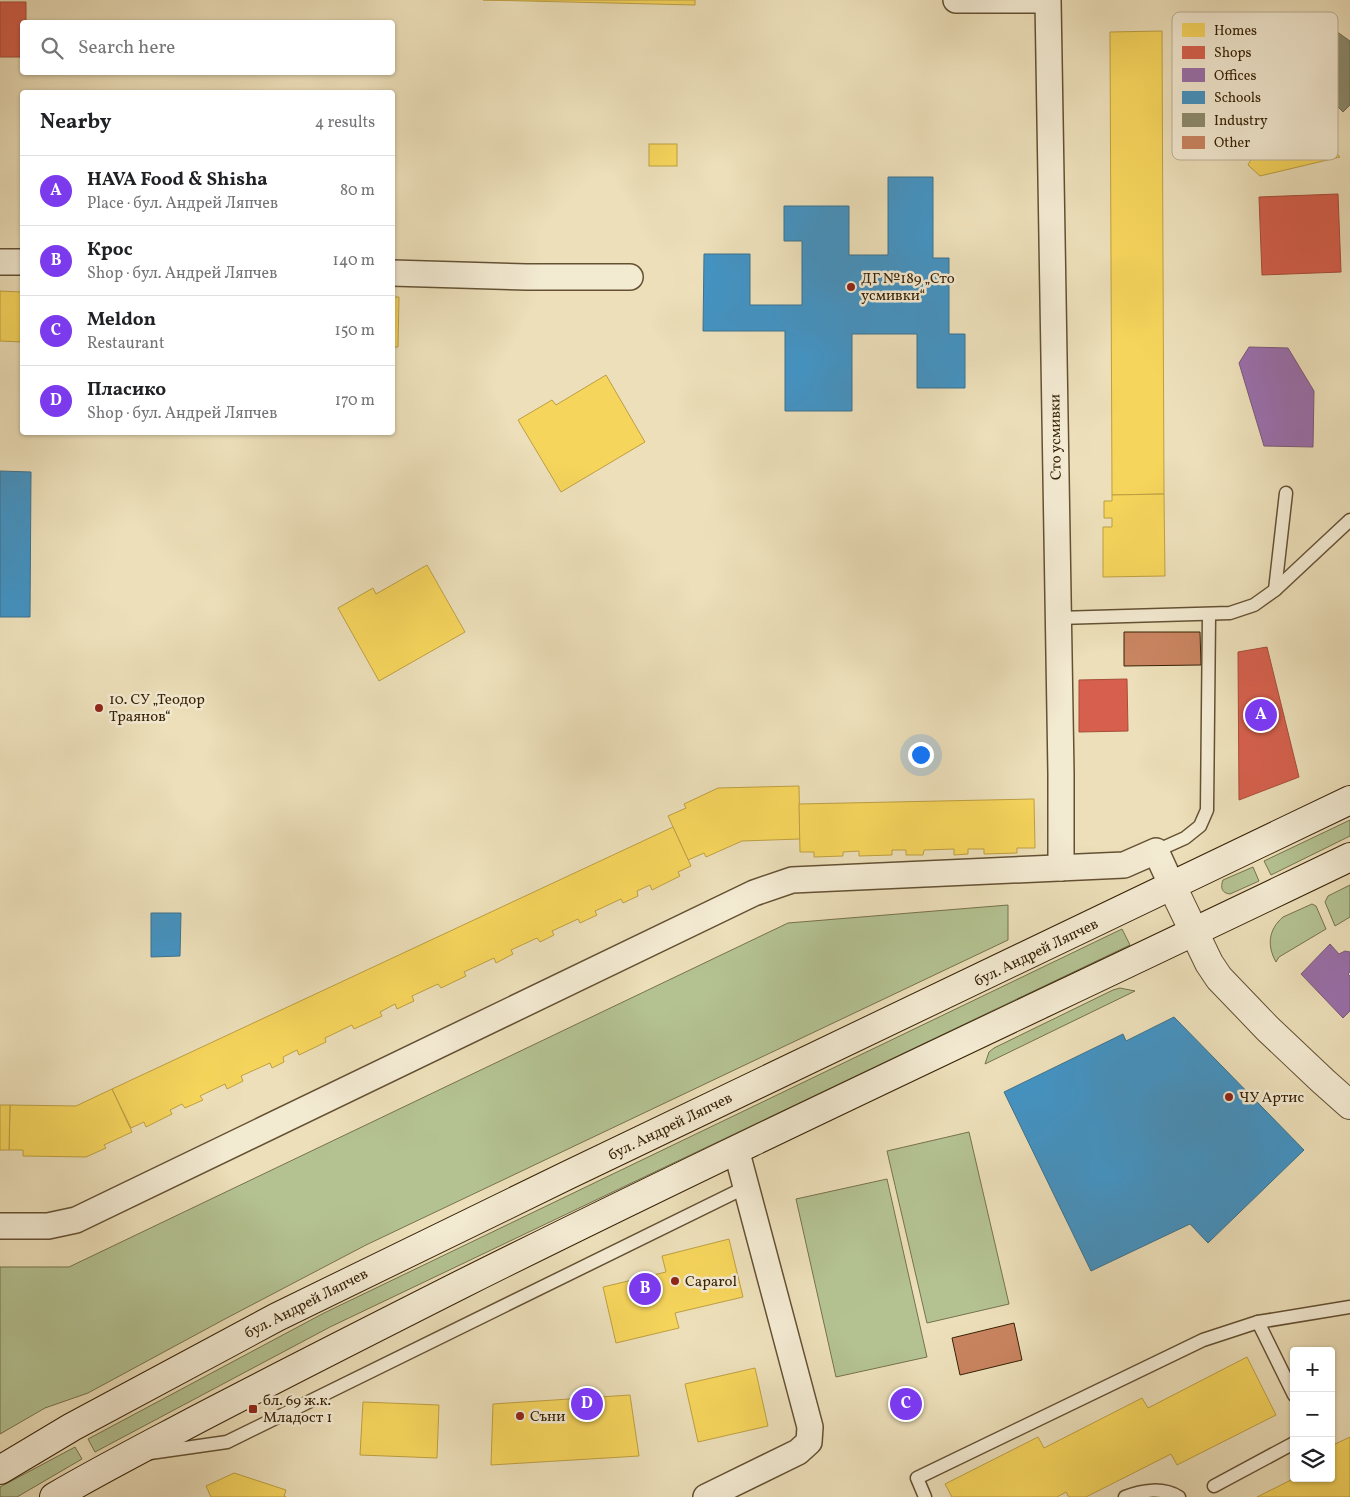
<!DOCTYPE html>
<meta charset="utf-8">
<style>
:root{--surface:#fff;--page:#f2f2f2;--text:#202124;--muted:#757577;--line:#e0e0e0;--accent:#7c3aed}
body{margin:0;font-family:Vollkorn,serif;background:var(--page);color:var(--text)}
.controls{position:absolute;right:15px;bottom:15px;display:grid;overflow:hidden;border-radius:5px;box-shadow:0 1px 4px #0004}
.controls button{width:45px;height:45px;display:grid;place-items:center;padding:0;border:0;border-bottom:1px solid var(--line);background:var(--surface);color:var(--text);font:25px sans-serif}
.you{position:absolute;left:920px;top:754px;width:18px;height:18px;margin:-12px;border:4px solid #fff;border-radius:50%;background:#1a73e8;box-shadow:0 0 0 8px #1a73e833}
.badge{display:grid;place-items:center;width:32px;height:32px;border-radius:50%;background:var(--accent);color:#fff;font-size:16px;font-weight:700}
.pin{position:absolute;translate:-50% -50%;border:2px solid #fff;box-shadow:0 1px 5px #0006}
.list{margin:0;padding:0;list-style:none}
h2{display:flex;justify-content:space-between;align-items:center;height:65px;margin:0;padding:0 20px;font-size:21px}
h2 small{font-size:16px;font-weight:400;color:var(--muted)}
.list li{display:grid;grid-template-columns:32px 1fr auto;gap:15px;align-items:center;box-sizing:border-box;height:70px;padding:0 20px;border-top:1px solid var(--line)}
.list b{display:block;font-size:19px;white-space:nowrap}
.list p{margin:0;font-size:16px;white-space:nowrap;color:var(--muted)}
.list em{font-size:16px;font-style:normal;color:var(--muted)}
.icon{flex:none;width:28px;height:28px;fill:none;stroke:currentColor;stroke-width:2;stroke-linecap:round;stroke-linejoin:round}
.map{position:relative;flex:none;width:1350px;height:1497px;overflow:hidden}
.search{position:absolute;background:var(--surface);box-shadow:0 1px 4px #0004;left:20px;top:20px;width:375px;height:55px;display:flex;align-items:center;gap:12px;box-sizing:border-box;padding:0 18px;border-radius:5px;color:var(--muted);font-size:19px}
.panel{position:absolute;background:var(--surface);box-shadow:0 1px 4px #0004;left:20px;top:90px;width:375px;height:345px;border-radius:5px}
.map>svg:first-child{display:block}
</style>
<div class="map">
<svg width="1350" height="1497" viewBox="0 0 1350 1497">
<rect width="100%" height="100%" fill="#ecdfb9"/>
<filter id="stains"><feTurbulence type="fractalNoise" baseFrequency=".004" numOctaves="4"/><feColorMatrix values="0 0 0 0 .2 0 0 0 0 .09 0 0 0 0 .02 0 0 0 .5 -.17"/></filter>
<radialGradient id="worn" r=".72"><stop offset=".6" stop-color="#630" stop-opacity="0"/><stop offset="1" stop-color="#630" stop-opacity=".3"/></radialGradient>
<g fill="#b4c292" stroke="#76724c">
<path d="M1350,820V836L1271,875L1264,861Z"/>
<path d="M1253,867L1259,881L1230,894C1222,893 1220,888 1223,880Z"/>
<path d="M1350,885V917L1335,926L1325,902L1328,896Z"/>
<path d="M1312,904L1316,906L1326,929L1279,957L1276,962C1267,946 1268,930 1283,917Z"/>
<path d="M1008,905V940L366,1245L223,1320L88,1393L45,1408L0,1434V1267H69L788,923Z"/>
<path d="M1122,929L1130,945L330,1327L95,1452L88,1439L324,1313Z"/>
<path d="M1120,988L1135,991L985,1064L989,1052L994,1048L1113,990Z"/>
<path d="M969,1132L1009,1304L927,1323L887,1151Z"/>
<path d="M887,1179L927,1357L836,1377L796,1199Z"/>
<path d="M75,1447L82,1459L17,1497H0V1487Z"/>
</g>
<g fill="#f6d55c" stroke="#bd9f42">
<path d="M483,0H695V5Z"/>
<path d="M1162,31L1164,494L1112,495L1110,32Z"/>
<path d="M1286,97L1340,157L1260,176L1248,165Z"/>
<rect x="649" y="144" width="28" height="22"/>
<path d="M0,291L22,292V342L0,341Z"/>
<path d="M392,297H399L398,347H392Z"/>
<path d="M606,375L645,442L561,492L518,420L552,400L556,405Z"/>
<path d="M1164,494L1165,576L1103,577V527H1112V518H1104V501H1112V495Z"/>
<path d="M427,565L465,632L379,681L338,608L373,588L376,594Z"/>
<path d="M799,786L800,839L742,841L706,857L704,853L688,860L668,816L686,808L684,804L718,788Z"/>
<path d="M1034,799L1035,848H1017V853L984,854V849H968V854L954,855V849L924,850L923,855H906V850H892V855L859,856V851L843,852V856L814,857V852H800L799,804Z"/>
<path d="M673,827L691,866L678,872L680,876L652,890L650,885L637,891L638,896L623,903L621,899L595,911L597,915L580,923L578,919L552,931L554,935L540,942L537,938L511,950L513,954L496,963L494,958L464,972L466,976L441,988L438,984L412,996L414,1001L397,1009L395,1004L380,1012L382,1016L354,1029L352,1025L325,1038L326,1042L299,1055L297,1050L283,1057L284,1062L272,1068L270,1063L241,1076L243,1081L227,1089L225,1084L200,1096L203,1100L185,1108L182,1104L170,1110L172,1114L146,1127L144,1122L131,1128L112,1089Z"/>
<path d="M112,1089L132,1132L104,1145L106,1148L86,1157L23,1156V1150H9L10,1105L76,1106Z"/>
<path d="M0,1105H10L9,1150H0Z"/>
<path d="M729,1239L743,1297L675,1313L679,1328L616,1343L603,1287L666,1272L662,1256Z"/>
<path d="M1247,1357L1276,1415L1177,1465L1171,1454L1086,1497H1069L1066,1492L1057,1497H952L945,1484L1038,1437L1044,1448L1142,1398L1148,1408Z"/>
<path d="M755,1368L768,1426L698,1442L685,1384Z"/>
<path d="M630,1395L639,1456L491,1465L493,1404Z"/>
<path d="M363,1402L439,1405L437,1458L360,1455Z"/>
<path d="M1350,1437V1497H1257L1295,1478H1331V1446Z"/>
<path d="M234,1473L286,1490L284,1496L286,1497H211L206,1486Z"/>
</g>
<g fill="#d6604d" stroke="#a64d38">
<path d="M0,2H26V22H22V57H0Z"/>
<path d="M1338,194L1341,272L1262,275L1259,197Z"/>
<path d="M1267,647L1299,777L1239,800L1238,652Z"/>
<path d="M1127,679L1128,731L1079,732V680Z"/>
</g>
<g fill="#9970ab" stroke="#7c597a">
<path d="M1249,347L1288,348L1314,391L1313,447L1264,446L1239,363Z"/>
<path d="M1330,944L1339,954L1345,951L1350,952V972L1348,974L1350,976V1011L1343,1018L1301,974Z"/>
</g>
<g fill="#4393c3" stroke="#3f718a">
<path d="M888,177H933V258H949V334H965V388H917V334H852V411H785V331H703L704,254H750V305H802V241H784V206H849V255H888Z"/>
<path d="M0,471L31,472L30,617H0Z"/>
<path d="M151,913H181L180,956L151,957Z"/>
<path d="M1174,1017L1304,1150L1208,1243L1190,1224L1091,1271L1004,1092L1123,1034L1126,1041Z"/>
</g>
<path fill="#8c8c6e" stroke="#726c4f" d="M1326,24L1350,41V105L1343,112L1300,69Z"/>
<g fill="#c98460" stroke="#372206">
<path d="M1124,632H1200L1201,665L1124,666Z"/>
<path d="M1014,1323L1022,1360L960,1375L952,1338Z"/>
</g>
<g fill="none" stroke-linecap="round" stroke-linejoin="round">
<defs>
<g id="service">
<path d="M1275,590L1286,493"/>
<path d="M1058,618L1230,613L1254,605L1275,590L1350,520"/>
<path d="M1156,851L1185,838L1200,826L1207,810L1209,615"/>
<path d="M1258,1322L1294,1395"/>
<path d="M150,1453L227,1442L746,1187"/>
<path d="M1214,1486L1294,1443"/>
<path d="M925,1497L917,1478L1203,1340L1258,1322L1350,1307"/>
<path d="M1125,1497C1142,1490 1163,1487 1179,1497"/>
</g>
<g id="minor">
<path d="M956,0H1048L1061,774V868"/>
<path d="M0,262H22"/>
<path d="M392,273L526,277H630"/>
<path d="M0,1226H48L76,1220L754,893L792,880L1124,865L1156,851L1172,886"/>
<path d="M706,1497L798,1452L809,1442L810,1427L736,1149"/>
</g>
<path id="tertiary" d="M1172,886L1209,963L1219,978L1268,1029L1323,1081L1350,1105"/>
<g id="secondary">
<path d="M0,1470L72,1427L277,1317L566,1176L1350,800"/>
<path d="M54,1497C100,1470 147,1446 194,1421C282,1375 371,1330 460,1285C754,1138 1053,1000 1350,857"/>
</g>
</defs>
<use href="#service" stroke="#645133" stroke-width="15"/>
<use href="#minor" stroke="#645133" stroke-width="28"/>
<use href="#tertiary" stroke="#645133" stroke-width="30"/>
<use href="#secondary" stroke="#372206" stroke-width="30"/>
<use href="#service" stroke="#f3ead2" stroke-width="12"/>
<use href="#minor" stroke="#f3ead2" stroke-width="25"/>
<use href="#tertiary" stroke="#f3ead2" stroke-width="28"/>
<use href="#secondary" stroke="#f3ead2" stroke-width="28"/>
</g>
<g fill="#8f2418" stroke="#f3ead2" stroke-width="2">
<circle cx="851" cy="287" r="5"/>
<circle cx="99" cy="708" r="5"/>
<circle cx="1229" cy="1097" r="5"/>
<circle cx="675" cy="1281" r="5"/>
<rect x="248" y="1404" width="10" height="10" rx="2.5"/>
<circle cx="520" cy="1416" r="5"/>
</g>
<g text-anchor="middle" stroke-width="5" stroke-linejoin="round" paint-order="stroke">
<g font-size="15" fill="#372206" stroke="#f3ead2" text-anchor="start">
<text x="861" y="283">ДГ №189 „Сто<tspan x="861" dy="17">усмивки“</tspan></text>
<text x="109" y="704">10. СУ „Теодор<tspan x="109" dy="17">Траянов“</tspan></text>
<text x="1239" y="1102">ЧУ Артис</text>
<text x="685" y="1286">Caparol</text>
<text x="263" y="1405">бл. 69 ж.к.<tspan x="263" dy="17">Младост 1</tspan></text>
<text x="530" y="1421">Съни</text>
</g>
<g font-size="15" fill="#372206" stroke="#f3ead2">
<text transform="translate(1055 437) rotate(-91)" y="5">Сто усмивки</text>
<text transform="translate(1036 952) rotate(-26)" y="5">бул. Андрей Ляпчев</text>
<text transform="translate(670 1126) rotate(-26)" y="5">бул. Андрей Ляпчев</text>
<text transform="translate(306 1303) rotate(-27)" y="5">бул. Андрей Ляпчев</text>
</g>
</g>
<rect x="1172" y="12" width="166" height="148" rx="8" fill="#f3ead2" stroke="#bbae95" stroke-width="1"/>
<rect x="1182" y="23" width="23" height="14" fill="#f6d55c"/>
<rect x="1182" y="46" width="23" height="13" fill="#d6604d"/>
<rect x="1182" y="68" width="23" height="14" fill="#9970ab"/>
<rect x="1182" y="91" width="23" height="13" fill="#4393c3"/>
<rect x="1182" y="113" width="23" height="14" fill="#8c8c6e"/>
<rect x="1182" y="136" width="23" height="13" fill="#c98460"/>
<g font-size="14" fill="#372206">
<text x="1214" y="35">Homes</text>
<text x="1214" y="57">Shops</text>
<text x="1214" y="80">Offices</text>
<text x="1214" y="102">Schools</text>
<text x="1214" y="125">Industry</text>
<text x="1214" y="147">Other</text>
</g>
<rect width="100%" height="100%" filter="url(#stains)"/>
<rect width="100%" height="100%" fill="url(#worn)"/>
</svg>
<div class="controls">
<button>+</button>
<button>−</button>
<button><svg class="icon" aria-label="layers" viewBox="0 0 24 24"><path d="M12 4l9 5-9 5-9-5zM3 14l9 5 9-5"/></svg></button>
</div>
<div class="you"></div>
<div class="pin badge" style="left:1261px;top:715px">A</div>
<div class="pin badge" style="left:645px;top:1289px">B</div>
<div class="pin badge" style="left:906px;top:1404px">C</div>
<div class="pin badge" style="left:587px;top:1404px">D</div>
<div class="search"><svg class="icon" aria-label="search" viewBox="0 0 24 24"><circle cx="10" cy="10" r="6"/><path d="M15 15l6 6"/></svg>Search here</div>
<section class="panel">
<h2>Nearby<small>4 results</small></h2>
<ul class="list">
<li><span class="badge">A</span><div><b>HAVA Food &amp; Shisha</b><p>Place · бул. Андрей Ляпчев</p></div><em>80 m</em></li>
<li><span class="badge">B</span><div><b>Крос</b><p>Shop · бул. Андрей Ляпчев</p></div><em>140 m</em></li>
<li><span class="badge">C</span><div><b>Meldon</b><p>Restaurant</p></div><em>150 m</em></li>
<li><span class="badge">D</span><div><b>Пласико</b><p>Shop · бул. Андрей Ляпчев</p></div><em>170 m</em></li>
</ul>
</section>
</div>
